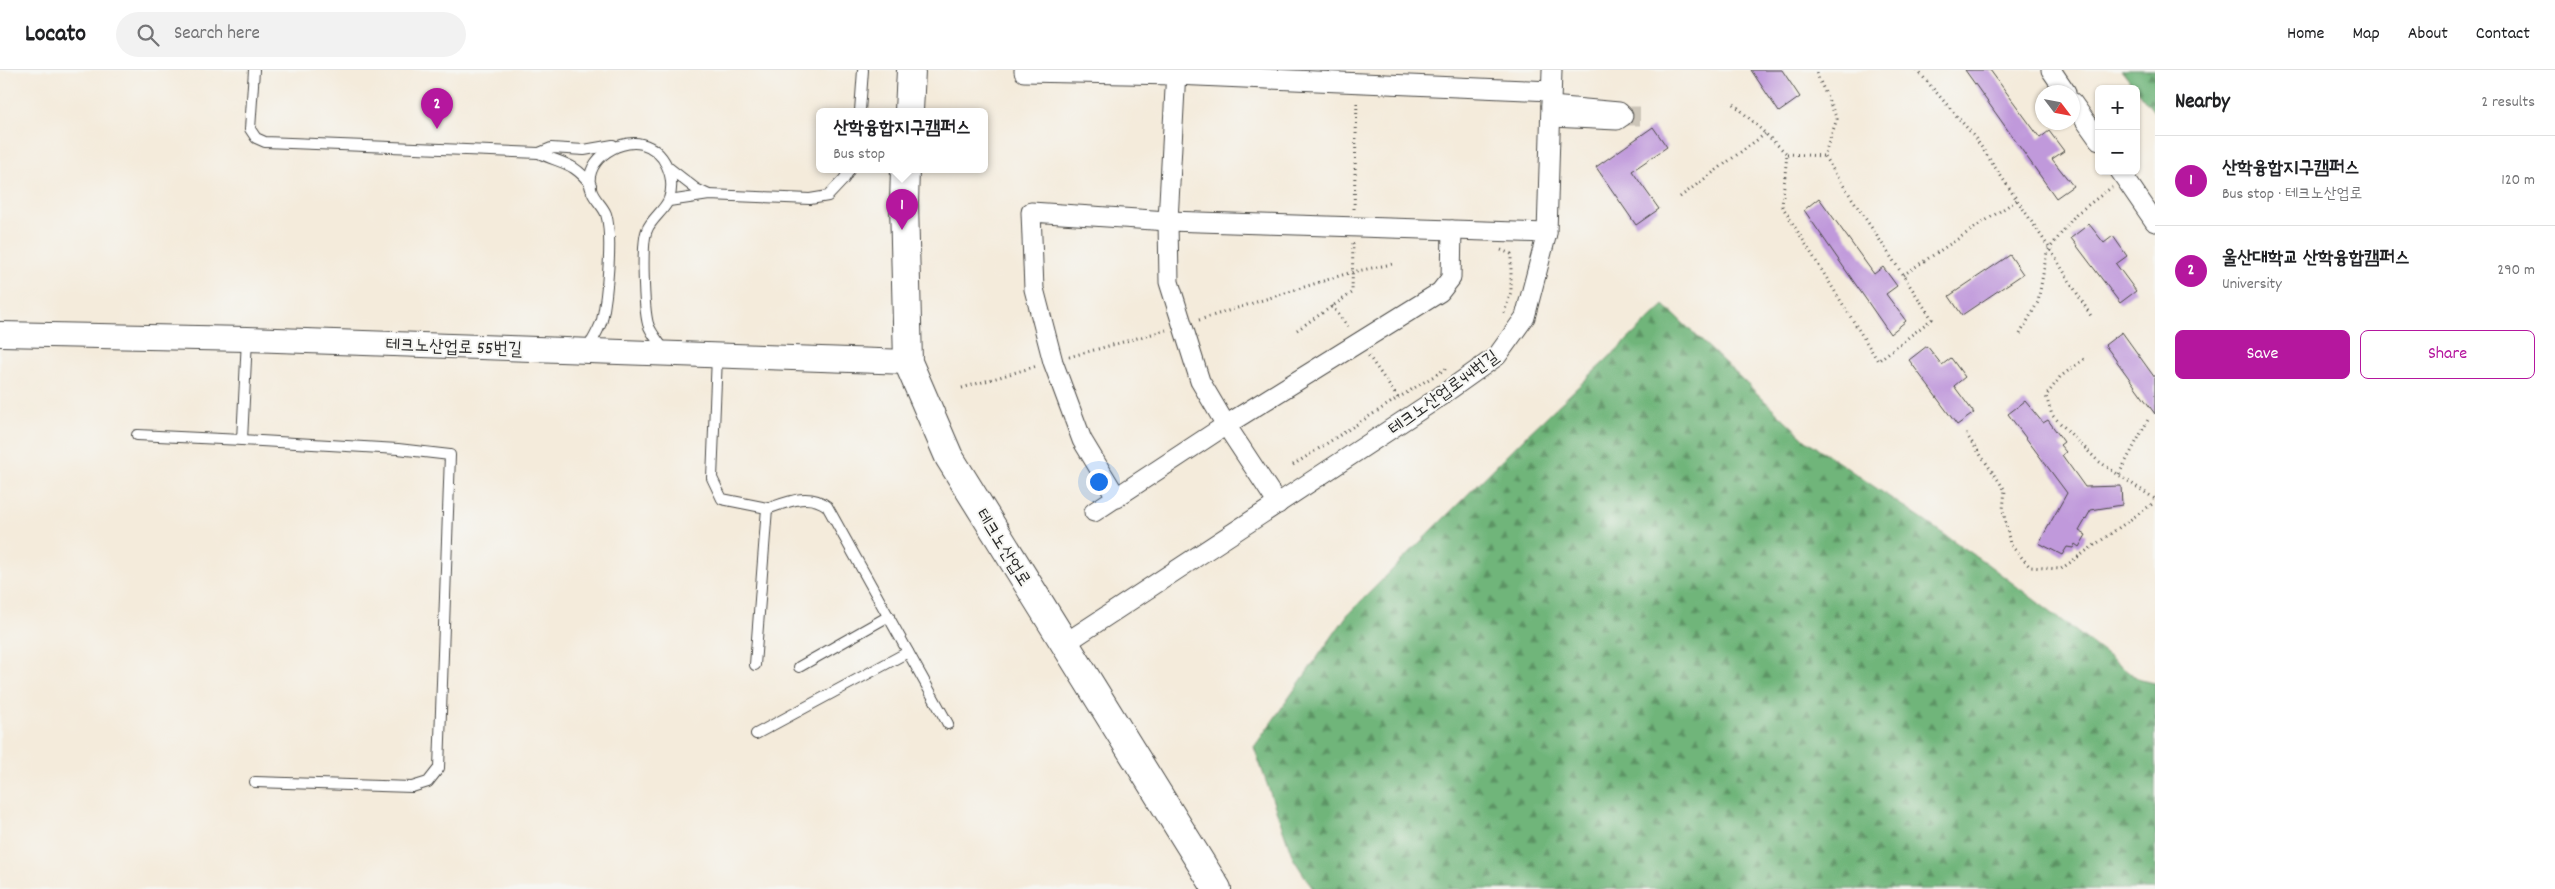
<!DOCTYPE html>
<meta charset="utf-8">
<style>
:root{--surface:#fff;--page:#f2f2f2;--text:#202124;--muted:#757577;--line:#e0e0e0;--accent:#b5179e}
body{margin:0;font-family:Dekko,"Poor Story",sans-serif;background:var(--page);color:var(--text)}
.controls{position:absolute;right:15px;top:15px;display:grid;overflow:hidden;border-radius:8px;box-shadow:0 1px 4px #0004}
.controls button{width:45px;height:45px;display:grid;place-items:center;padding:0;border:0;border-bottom:1px solid var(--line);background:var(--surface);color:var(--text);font:25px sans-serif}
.compass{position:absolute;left:2035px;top:15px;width:45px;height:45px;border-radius:50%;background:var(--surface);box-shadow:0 1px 4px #0004;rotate:122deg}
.you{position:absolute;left:1098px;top:411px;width:18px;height:18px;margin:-12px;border:4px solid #fff;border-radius:50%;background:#1a73e8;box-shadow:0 0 0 8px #1a73e833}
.badge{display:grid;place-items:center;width:32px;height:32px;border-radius:50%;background:var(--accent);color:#fff;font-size:16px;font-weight:700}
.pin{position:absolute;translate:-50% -41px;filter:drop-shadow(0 1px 2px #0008)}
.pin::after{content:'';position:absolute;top:26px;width:18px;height:15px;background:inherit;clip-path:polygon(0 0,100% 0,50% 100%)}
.popup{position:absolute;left:816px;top:38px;width:172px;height:65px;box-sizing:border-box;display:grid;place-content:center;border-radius:8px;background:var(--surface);filter:drop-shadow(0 1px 4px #0005);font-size:16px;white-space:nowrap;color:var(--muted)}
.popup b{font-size:19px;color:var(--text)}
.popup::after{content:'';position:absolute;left:50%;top:100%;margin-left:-10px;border:10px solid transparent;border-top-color:var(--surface)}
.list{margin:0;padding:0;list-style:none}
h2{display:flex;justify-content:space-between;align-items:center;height:65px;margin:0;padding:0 20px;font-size:21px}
h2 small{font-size:16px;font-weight:400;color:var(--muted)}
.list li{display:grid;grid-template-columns:32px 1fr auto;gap:15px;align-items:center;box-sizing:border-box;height:90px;padding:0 20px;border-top:1px solid var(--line)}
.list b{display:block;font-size:19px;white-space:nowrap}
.list p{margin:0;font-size:16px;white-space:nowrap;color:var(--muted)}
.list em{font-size:16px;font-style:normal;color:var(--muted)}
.actions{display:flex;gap:10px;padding:15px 20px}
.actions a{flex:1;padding:11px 0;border:1px solid var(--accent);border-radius:8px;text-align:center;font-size:18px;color:var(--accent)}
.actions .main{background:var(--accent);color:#fff}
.icon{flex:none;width:28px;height:28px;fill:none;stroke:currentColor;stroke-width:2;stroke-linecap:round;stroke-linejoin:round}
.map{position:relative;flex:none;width:2155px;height:819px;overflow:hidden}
header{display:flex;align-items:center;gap:30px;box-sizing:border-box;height:70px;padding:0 25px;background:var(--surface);border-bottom:1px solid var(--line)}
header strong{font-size:24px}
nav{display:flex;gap:28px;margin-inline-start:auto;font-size:18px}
.search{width:350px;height:45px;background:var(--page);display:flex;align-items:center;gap:12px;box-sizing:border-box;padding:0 18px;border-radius:28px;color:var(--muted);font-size:19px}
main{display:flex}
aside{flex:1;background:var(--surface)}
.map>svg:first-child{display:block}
</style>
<header>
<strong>Locato</strong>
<div class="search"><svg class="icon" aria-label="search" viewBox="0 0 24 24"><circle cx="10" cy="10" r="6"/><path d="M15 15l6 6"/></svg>Search here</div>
<nav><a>Home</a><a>Map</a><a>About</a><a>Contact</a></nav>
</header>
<main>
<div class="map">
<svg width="2155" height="819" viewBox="0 0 2155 819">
<defs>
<pattern id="forest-firs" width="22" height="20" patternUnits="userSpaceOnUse" patternTransform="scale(1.25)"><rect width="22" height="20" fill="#70b57a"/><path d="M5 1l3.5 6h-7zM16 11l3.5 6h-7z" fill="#5c9364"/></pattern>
</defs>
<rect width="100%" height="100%" fill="#f6f6f2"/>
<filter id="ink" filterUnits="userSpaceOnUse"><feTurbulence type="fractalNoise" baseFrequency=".02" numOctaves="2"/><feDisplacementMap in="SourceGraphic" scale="10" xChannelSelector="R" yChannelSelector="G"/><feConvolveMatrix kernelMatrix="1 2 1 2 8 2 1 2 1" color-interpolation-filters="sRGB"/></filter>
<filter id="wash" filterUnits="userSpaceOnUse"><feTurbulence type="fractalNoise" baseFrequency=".0096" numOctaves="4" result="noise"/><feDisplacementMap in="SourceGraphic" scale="20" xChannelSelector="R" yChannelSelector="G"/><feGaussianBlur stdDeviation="1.12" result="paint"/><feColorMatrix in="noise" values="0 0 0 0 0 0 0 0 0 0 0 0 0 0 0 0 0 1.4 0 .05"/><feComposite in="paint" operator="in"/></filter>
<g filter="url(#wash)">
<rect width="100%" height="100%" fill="#f4ebdb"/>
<g fill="url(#forest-firs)" stroke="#4e7052">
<path d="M2121,0H2155V43Z"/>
<path d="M1664,235L1806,370L1986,493L2140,610L2155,613V819H1313L1293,788L1254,677L1348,544L1523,369Z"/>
</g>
<g id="blocks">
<g fill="#c099db">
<path d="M1751,0H1782L1800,27L1779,42Z"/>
<path d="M1965,0H1990L2040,68L2049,61L2064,81L2052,89L2073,116L2056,128Z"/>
<path d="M1653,57L1667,77L1632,101L1659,139L1636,155L1596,97Z"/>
<path d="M1819,128L1874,204L1883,197L1897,216L1886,224L1906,251L1890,264L1804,140Z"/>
<path d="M2089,154L2104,173L2113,166L2127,186L2116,194L2136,221L2120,233L2071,168Z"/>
<path d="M2010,185L2023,204L1962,245L1949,226Z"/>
<path d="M2122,262L2155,308V344L2105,275Z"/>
<path d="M1927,276L1942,295L1951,288L1965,307L1954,316L1974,343L1957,355L1909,290Z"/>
<path d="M2025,331L2043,353L2048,350L2064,372L2060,375L2066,382L2062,385L2085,417L2121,416L2122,435L2091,440L2079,461L2086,465L2079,477L2075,474L2073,478L2067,477L2062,485L2039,473L2067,423L2008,344Z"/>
</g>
</g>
</g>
<g filter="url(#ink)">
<use href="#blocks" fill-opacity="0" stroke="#494845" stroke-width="1"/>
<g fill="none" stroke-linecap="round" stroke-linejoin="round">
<path stroke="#ccc5b8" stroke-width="19" stroke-dasharray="19 9" stroke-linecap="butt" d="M1623,46H1640"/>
<defs>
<g id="service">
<path d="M254,0L250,59L256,68L265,72L539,83L551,78L584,80L613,75"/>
<path d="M860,41L863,0"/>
<path d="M539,83C562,94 574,92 591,115"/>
<path d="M669,98L696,119L709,125"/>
<path d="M669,131L709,125L810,129L828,126L844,109L850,99"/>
<path d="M587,280C592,271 599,260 602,250C607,227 613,166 606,144C603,136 595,130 592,122C580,93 617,68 642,74C665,80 676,108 669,129C665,140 651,149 647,160C641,173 644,239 648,254C651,264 661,274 666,283"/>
<path d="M717,286L712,408L722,429L767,438L755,595"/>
<path d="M137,365L242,370L247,269"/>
<path d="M242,370L398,379L450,385L439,698L428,712L412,717L255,712"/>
<path d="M767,439C787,432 808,422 827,436L948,654"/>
<path d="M799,597L889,546"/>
<path d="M756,664L908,582"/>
</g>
<g id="minor">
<path d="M1024,0V2L1175,5L1551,21"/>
<path d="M1176,0L1168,151L1169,212L1200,311L1226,355L1278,434"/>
<path d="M2051,0L2066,22"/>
<path d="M2072,32L2099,70"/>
<path d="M1551,47L1617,50L1623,46L1619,42L1551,36"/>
<path d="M2120,101L2155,152"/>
<path d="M1117,428L1082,370L1053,292L1034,219L1031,142L1168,151L1547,163"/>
<path d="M1094,442L1226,355L1440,222L1451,208L1452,160"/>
<path d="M1064,574L1435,330L1497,286L1525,247L1547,163L1552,0"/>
</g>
<path id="tertiary" d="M0,264L247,269L908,292"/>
<g id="secondary">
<path d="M909,41L911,0"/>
<path d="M905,99L904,133L908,292L949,387L1217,819"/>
</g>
</defs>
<use href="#service" stroke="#494845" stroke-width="12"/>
<use href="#minor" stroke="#494845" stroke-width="21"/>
<use href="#tertiary" stroke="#494845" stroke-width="26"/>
<use href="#secondary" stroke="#494845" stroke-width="30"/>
<g stroke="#494845" stroke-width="3" stroke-dasharray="1 4" stroke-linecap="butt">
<path d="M1917,0L1974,66L2050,179L2091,246"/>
<path d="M1734,34L1787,84L1782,136L1878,291L1932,249L1824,86L1837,49L1815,0"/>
<path d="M1787,84L1824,86"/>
<path d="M1680,127L1765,64"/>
<path d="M1354,139L1357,31"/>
<path d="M1501,180L1511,184V222L1503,246"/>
<path d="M1903,205L2017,130"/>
<path d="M1332,236L1350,260"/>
<path d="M1199,250L1352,202L1392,194"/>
<path d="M1297,260L1352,223L1353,173"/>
<path d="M2020,264L2038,232L2047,182L2076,144L2112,117"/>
<path d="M1069,287L1166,260"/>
<path d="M2084,289L2060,307L2046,326L2052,345L2098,391L2155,429"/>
<path d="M962,318L1037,296"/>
<path d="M1398,328L1447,298"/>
<path d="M1966,364L2005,420L2003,440L2010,474L2030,497L2061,499L2155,432"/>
<path d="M1293,395L1398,328L1368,285"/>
<path d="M2119,404L2148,350"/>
</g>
<use href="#service" stroke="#fff" stroke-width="10"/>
<use href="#minor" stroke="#fff" stroke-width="19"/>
<use href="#tertiary" stroke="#fff" stroke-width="24"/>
<use href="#secondary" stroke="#fff" stroke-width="28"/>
</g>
</g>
<g text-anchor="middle" stroke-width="4" stroke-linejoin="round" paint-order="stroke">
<g font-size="18" fill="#2b2b2b" stroke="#f6f6f2">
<text transform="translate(454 276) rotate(2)" y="6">테크노산업로 55번길</text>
<text transform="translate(1443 322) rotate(-36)" y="6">테크노산업로44번길</text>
<text transform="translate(1004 477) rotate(58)" y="6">테크노산업로</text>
</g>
</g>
</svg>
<div class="controls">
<button>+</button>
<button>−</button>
</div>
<svg class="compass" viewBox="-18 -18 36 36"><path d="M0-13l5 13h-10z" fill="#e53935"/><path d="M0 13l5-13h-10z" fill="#757577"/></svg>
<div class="you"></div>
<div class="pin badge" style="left:902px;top:160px">1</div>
<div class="popup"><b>산학융합지구캠퍼스</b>Bus stop</div>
<div class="pin badge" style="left:437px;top:59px">2</div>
</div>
<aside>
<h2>Nearby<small>2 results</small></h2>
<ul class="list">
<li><span class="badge">1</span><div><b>산학융합지구캠퍼스</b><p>Bus stop · 테크노산업로</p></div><em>120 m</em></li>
<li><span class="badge">2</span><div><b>울산대학교 산학융합캠퍼스</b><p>University</p></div><em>290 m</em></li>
</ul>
<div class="actions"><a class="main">Save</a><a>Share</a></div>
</aside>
</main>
